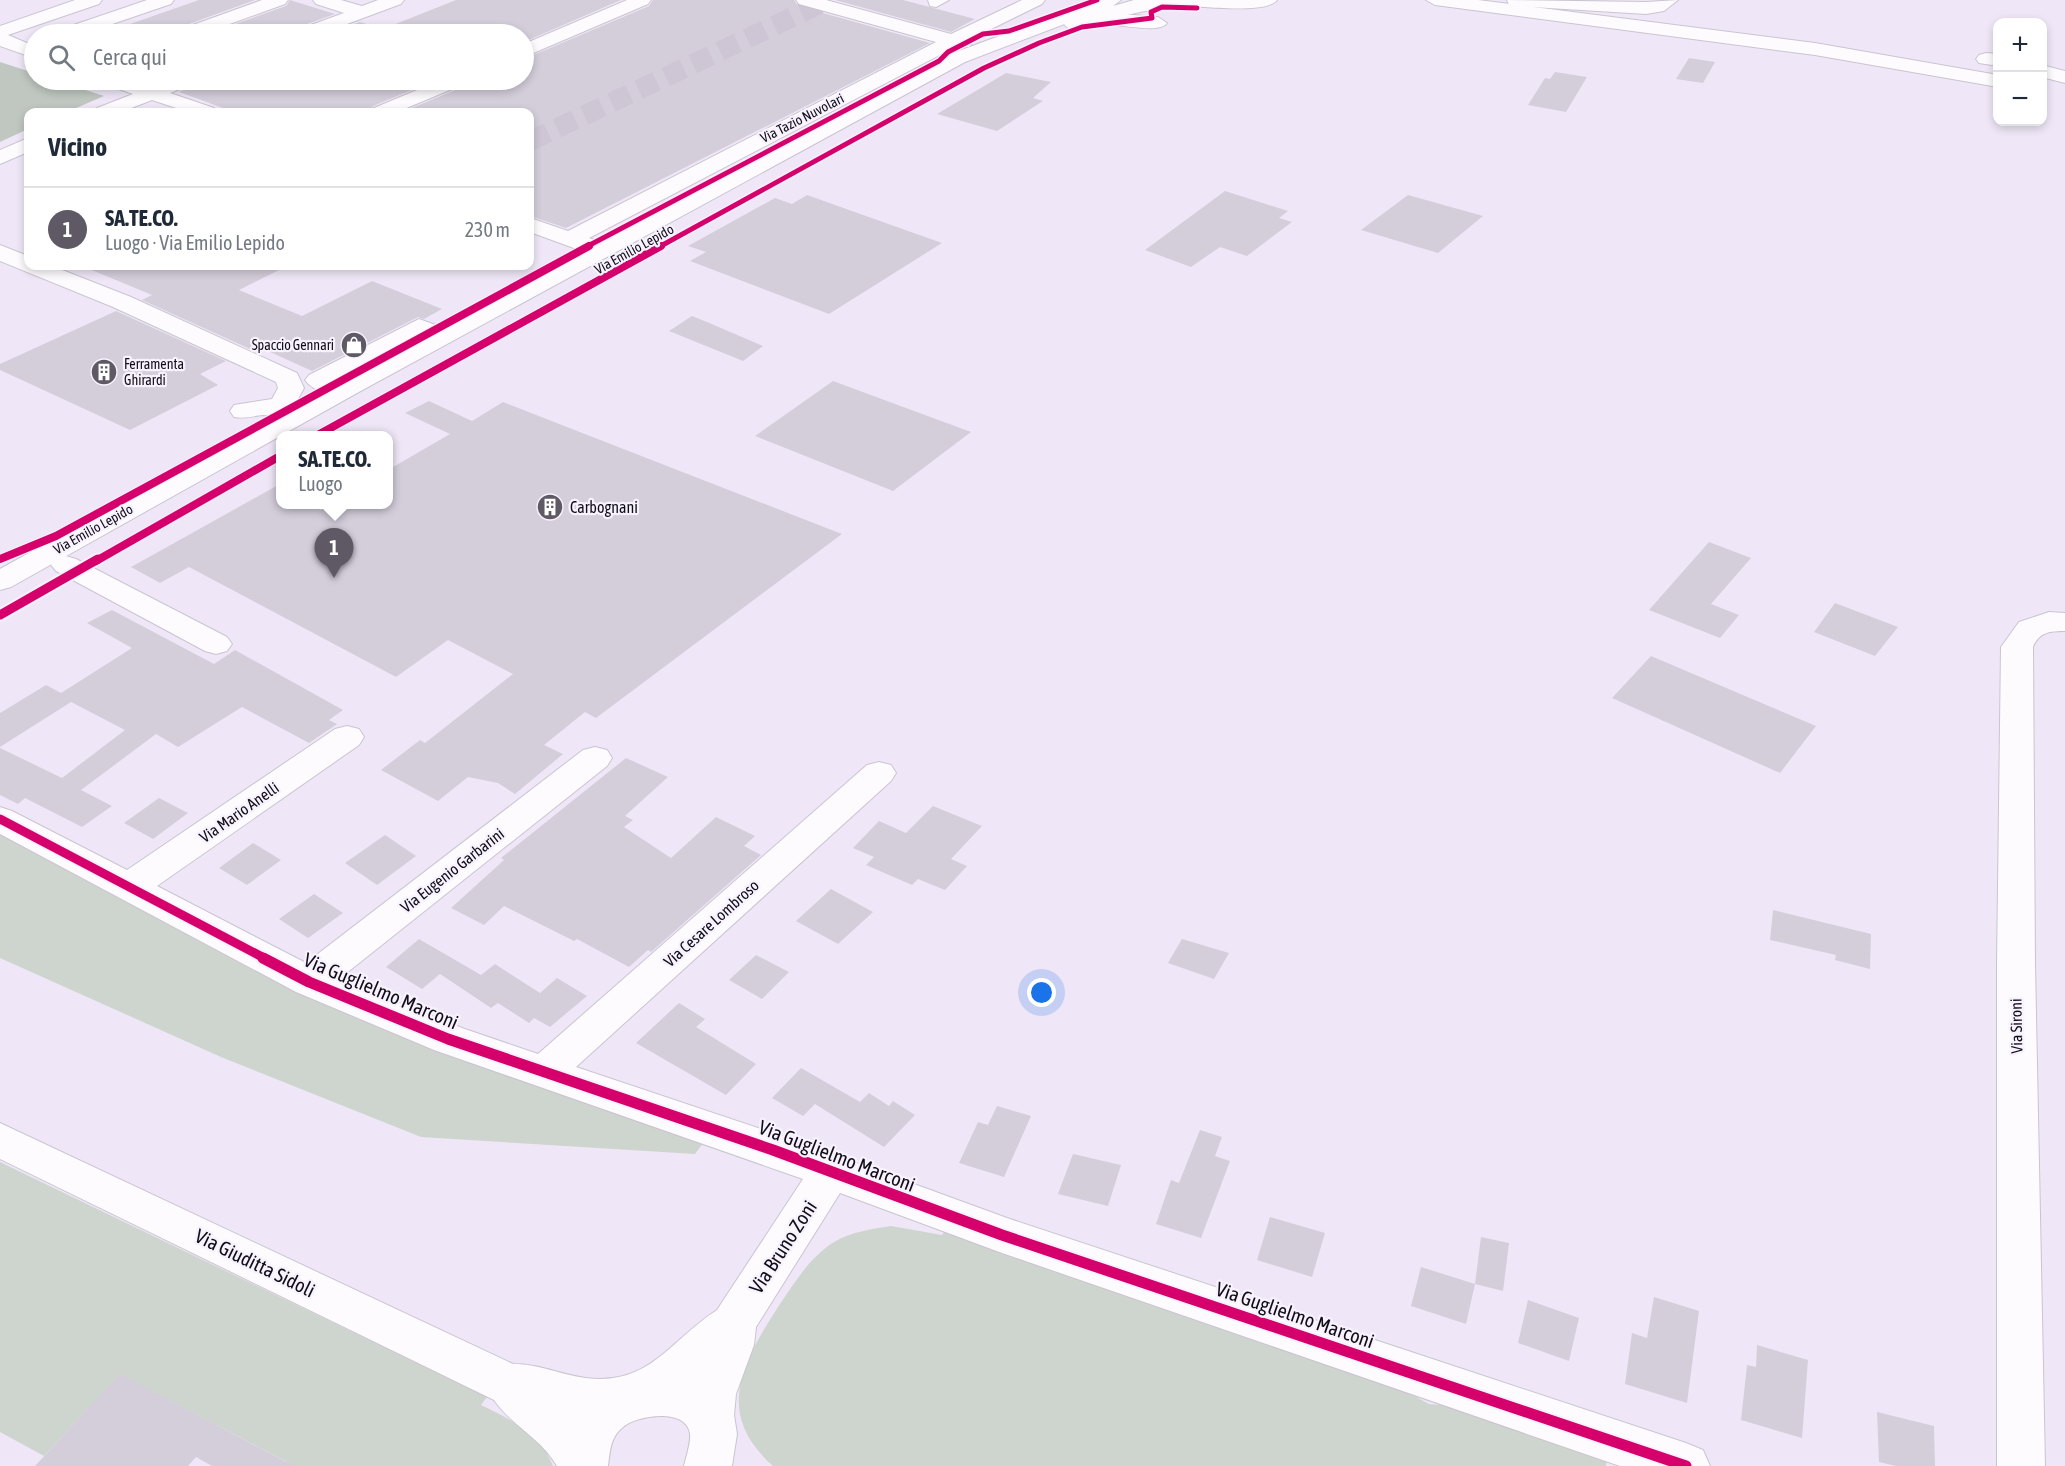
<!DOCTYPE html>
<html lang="it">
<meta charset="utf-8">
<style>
:root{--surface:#fff;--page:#f6f6f7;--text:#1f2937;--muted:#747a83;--line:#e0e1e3;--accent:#5f5965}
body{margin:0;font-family:"Asap Condensed",sans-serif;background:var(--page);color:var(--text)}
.controls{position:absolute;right:18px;top:18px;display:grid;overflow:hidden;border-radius:12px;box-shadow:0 3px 9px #0003}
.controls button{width:54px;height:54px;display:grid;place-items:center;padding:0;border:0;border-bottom:2px solid var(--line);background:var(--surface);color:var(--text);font:30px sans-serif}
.you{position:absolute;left:1042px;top:993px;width:21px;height:21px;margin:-15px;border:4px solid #fff;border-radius:50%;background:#1a73e8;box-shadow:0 0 0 9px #1a73e833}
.badge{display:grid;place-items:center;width:39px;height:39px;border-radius:50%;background:var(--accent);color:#fff;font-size:20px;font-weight:700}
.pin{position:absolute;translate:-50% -50px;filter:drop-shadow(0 2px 3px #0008)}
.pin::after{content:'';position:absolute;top:32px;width:21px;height:18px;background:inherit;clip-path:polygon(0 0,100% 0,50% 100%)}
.popup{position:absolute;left:276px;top:431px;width:117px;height:78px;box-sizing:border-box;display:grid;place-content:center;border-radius:12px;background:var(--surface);filter:drop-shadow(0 2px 4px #0005);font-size:20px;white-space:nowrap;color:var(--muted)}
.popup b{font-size:22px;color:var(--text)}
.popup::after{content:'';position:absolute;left:50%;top:100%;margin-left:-12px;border:12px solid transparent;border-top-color:var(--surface)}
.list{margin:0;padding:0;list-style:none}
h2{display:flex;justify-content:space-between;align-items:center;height:78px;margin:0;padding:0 24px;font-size:26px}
h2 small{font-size:20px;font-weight:400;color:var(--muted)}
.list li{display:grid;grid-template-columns:39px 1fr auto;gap:18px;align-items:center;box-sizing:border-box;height:84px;padding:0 24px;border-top:2px solid var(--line)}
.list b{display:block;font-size:22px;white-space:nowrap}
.list p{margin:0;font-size:20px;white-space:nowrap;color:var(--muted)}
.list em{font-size:20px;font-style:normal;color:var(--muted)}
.icon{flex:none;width:33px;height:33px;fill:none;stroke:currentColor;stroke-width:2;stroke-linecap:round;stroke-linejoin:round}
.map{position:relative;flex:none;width:2065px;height:1466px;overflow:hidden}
.search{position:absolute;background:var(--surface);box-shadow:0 3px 9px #0003;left:24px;top:24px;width:510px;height:66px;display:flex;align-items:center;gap:15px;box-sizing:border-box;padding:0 21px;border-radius:33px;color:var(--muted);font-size:22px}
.panel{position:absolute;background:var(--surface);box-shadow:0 3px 9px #0003;left:24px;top:108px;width:510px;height:162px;border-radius:12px}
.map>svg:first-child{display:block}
</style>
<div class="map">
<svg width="2065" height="1466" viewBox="0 0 2065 1466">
<rect width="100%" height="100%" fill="#efe7f7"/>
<g fill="#ced5ce">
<path d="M0,831L706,1139L695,1154L421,1137L221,1057L0,958Z"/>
<path d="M0,1162L487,1397L481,1405C510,1419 541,1434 553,1466H284L287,1462L120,1375L44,1456L0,1432Z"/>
<path d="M891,1226L942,1235L947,1227L1391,1383L1429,1404L1477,1408L1608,1452L1606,1466H773C712,1412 744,1360 780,1304C795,1282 810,1257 834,1242C851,1232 871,1229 891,1226Z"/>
</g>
<path fill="#c0c7c0" d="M0,62L34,73V80H54L104,96L67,112H28V129L0,142Z"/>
<g fill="#d4cedb">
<path d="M199,0H255L178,28L175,34H111L110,31Z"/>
<path d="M290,0L335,14L296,28L293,34H207L286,6Z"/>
<path d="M456,0H621L524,42V34H325L360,22L383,29Z"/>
<path d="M653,0H794L798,6L930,43L566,228L530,216V112H402L465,86L469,80H524V59L649,6Z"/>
<path d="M835,0H903L975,19L951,32Z"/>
<path d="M1689,58L1715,62L1703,83L1676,79Z"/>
<path d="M1555,72L1587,77L1566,112L1528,105L1545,78L1550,79Z"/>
<path d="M1006,73L1051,82L1033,98L1043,101L997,131L937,114Z"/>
<path d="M197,80H436L373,106L369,112H234L179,92L193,86Z"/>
<path d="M1225,191L1288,211L1279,218L1292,222L1247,256L1220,247L1191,267L1145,250Z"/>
<path d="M807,195L942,243L829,314L690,261L706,252L688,246L775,198L792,204Z"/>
<path d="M1408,195L1483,216L1438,253L1361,230Z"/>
<path d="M82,266H287L239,290L302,316L372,281L442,309L424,319L418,317L312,371L257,346L250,349L142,300L152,295Z"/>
<path d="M116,311L226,361L200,374L218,385L130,430L0,370V364Z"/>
<path d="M692,316L707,322L763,346L743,361L669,331Z"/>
<path d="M833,381L971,432L893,491L755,436Z"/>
<path d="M429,401L472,421L503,402L842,534L596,718L585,712L544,745L563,754L515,794L498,783L468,777L438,801L381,770L420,740L425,743L513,674L448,640L396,677L189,567L160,583L131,567L280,484V504H309L321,510L330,504H388V470L450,434L405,413Z"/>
<path d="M1709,542L1751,558L1711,604L1739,615L1720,638L1649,610Z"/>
<path d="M1835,603L1898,627L1875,656L1814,632Z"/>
<path d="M112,610L214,664L235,650L343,710L329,720L337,724L309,743L242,707L178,747L156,734L81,790L112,806L82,827L25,798L18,804L0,795V748L62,778L125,730L71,702L0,747V713L46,685L61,693L132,648L87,623Z"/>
<path d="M1651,656L1816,726L1780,773L1612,698Z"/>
<path d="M626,758L668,777L625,816L633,820L624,827L671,858L716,817L755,836L744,846L761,855L651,952L648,950L629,967L577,939L574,941L504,906L484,925L451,908L504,860L501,858Z"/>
<path d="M159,798L188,813L153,839L124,823Z"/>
<path d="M933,806L982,826L951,859L967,866L945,890L918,879L912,885L866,865L874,857L853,848L879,821L906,833Z"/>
<path d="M385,835L416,856L377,885L345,863Z"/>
<path d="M253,843L281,860L247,885L219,868Z"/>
<path d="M831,889L873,912L838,944L796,921Z"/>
<path d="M314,894L343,913L308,938L279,919Z"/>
<path d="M1773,910L1871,934L1870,969L1835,960L1836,955L1770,940Z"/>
<path d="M419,939L481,975L495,964L540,993L557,978L587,996L550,1027L534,1018L529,1023L498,1003L491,1008L440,974L422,989L386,967Z"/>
<path d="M1182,939L1229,953L1214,979L1168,963Z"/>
<path d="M756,955L789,972L762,999L729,980Z"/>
<path d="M679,1003L705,1019L696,1027L756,1064L726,1095L636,1043Z"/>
<path d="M801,1068L860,1102L869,1093L889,1106L893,1101L915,1115L884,1147L815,1104L803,1116L772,1098Z"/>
<path d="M997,1106L1031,1116L1004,1177L959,1163L978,1122L988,1125Z"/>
<path d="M1200,1130L1222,1137L1215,1156L1230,1161L1201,1238L1156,1224L1171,1180L1179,1183Z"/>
<path d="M1073,1154L1121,1165L1108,1206L1058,1194Z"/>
<path d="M1270,1217L1325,1233L1312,1277L1257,1260Z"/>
<path d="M1481,1237L1509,1243L1503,1291L1475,1284Z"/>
<path d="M1421,1267L1475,1284L1466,1324L1411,1306Z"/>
<path d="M1654,1297L1699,1311L1687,1403L1625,1384L1632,1333L1647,1338Z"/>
<path d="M1528,1300L1579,1318L1569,1361L1518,1343Z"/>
<path d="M1757,1345L1808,1360L1802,1438L1741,1420L1747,1365L1756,1367Z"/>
<path d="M120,1374L294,1466H212L196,1457L188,1466H35Z"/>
<path d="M1877,1412L1934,1426L1935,1466H1896L1879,1462Z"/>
</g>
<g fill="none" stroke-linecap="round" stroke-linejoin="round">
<path stroke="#cec6d5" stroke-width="20" stroke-dasharray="20 10" stroke-linecap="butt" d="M530,141L820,4"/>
<defs>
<g id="minor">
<path d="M75,0H102L99,4L8,35L34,46V58L0,46V26Z"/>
<path d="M147,0H174L171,4L83,34H57L59,30Z"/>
<path d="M262,0H288L285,4L202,34H177L179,30Z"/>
<path d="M313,0H341L362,6L378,0H404L401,4L320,34H295L297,30L344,13L316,4Z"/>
<path d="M627,0H651L648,4L524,57V44Z"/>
<path d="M796,0H826L951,34L1022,0H1045L1042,4L969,40L972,43L969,47H955L589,238L598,241L602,246L598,251H582L530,232V218L568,231L936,42L799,4Z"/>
<path d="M928,0H949L936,7L930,6Z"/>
<path d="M1507,0L1646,2L1678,0L1664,11L1646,14L1515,6L1509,5Z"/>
<path d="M1108,13L1158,17L1167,23C1160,34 1122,24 1108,25C1096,25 1072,36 1064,24L1073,18Z"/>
<path d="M1986,53L1998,54V66L1979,63L1976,59L1979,55Z"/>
<path d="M102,80H130L151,86L169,80H195L192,84L170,93L214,108L217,112H188L152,100L121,112H94L97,108L133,94L105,84Z"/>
<path d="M441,80H467L464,84L397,112H371L374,108Z"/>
<path d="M28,138V152L0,164V150Z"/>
<path d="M0,245L28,256V266H52L131,297L297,373L304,388L298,399L315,412L311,418C296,422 279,415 263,415C252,416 244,419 234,417L230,411L234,405L272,399L278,388L276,382L113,307L0,261Z"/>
<path d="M419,319L452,331L456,336L452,341L443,344L420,335L340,379L357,381L361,387L357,393C341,396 315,395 305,380L309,375Z"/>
<path d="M66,556L76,559L227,637L232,644L227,651L216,654L205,651L56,571L51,565L56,559Z"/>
<path d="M2049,612L2065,613V631C2050,631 2039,632 2033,647L2035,964L2045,1466H1997V964L2001,647L2019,622Z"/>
<path d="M347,726L359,729L364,737L359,745L157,886L306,963L583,750L595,747L607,750L612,758L607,766L339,979L462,1028L538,1054L867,765L879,762L891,765L896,773L891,781L576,1067L788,1138L1007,1218L1686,1443L1703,1450L1710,1466H1620L1002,1253L840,1193L756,1327L754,1345L736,1394L734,1415L737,1434L732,1466H684C686,1457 691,1443 690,1434C687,1407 635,1415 622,1428C610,1438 610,1452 608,1466H557C541,1438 512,1426 494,1400L0,1159V1123L513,1364C541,1364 560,1375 586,1378C650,1386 670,1340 717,1310L803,1179L434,1050L296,992L0,834V807L12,811L127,870L335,729Z"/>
</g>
<path id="major" d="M1095,0H1121L1113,6L1134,0H1277C1269,12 1220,8 1205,7C1165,4 1129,14 1091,24L1084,22L1083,17L965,62L357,393L11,587L0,590V569L339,381L951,54Z"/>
<g id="highway">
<path d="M1426,0H1478L1815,43L1998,75V87L1815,55L1435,5Z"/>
<path d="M2042,65L2065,71V83L2042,77Z"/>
</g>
</defs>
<use href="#minor" stroke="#cac4d0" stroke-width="2"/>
<use href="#major" stroke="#cac4d0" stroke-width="2"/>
<use href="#highway" stroke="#cac4d0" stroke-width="2"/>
<use href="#minor" fill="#fdfbfe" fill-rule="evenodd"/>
<use href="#major" fill="#fdfbfe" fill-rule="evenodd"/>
<use href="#highway" fill="#fdfbfe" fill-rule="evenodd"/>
<defs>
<g id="cycleway-far3">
<path d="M586,247L939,61L948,52L983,34L1009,31L1097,0"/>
<path d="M659,247L984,68L1039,43L1082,27L1152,18L1151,12L1162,7L1197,8"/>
</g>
<g id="cycleway-far2">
<path d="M316,436L661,246"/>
<path d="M0,559L56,536L589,246"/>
<path d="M96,561L280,456"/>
</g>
<g id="cycleway-far1">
<path d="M0,615L98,559"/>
<path d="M0,819L266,959"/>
</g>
<path id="cycleway" d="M263,958L309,982L448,1039L773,1150L1002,1235L1686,1466"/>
</defs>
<use href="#cycleway-far3" stroke="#f7f2fe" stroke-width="8"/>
<use href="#cycleway-far2" stroke="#f7f2fe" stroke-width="10"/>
<use href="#cycleway-far1" stroke="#f7f2fe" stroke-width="13"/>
<use href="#cycleway" stroke="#f7f2fe" stroke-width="15"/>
<use href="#cycleway-far3" stroke="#d6006c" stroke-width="5"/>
<use href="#cycleway-far2" stroke="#d6006c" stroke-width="8"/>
<use href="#cycleway-far1" stroke="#d6006c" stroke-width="9"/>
<use href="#cycleway" stroke="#d6006c" stroke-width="11"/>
</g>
<defs>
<symbol id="shop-disc" viewBox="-11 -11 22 22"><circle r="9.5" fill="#5f5965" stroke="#f7f2fe"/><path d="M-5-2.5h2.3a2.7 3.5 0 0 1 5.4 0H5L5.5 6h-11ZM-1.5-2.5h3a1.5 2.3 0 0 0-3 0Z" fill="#fff"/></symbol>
<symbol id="building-disc" viewBox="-11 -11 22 22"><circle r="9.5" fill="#5f5965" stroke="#f7f2fe"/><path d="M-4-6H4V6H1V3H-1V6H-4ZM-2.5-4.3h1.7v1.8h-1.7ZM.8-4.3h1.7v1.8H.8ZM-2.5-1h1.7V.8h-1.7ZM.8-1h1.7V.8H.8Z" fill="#fff"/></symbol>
</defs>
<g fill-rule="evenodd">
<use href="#shop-disc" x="339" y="330" width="30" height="30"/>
<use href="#building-disc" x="89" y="357" width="30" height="30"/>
<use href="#building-disc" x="535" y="492" width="30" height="30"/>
</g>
<g text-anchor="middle" stroke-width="4.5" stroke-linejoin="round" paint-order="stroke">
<g font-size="14" fill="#110d17" stroke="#f7f2fe">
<text transform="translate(802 118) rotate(-27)" y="5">Via Tazio Nuvolari</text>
<text transform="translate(634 249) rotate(-29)" y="5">Via Emilio Lepido</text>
<text transform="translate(93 529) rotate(-29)" y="5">Via Emilio Lepido</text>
</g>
<g font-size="14" fill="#110d17" stroke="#f7f2fe" text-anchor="end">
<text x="334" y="350">Spaccio Gennari</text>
<text x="124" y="369" text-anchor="start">Ferramenta<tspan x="124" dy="16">Ghirardi</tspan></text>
</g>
<g font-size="16" fill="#110d17" stroke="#f7f2fe" text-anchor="start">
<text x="570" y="513">Carbognani</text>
</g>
<g font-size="16" fill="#110d17" stroke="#f7f2fe">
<text transform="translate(239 812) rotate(-35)" y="6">Via Mario Anelli</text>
<text transform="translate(452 870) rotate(-38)" y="6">Via Eugenio Garbarini</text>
<text transform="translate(711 923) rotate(-42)" y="6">Via Cesare Lombroso</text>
<text transform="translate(2016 1026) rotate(-91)" y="6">Via Sironi</text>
</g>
<g font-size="20" fill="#110d17" stroke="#f7f2fe">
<text transform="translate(381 991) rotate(23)" y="7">Via Guglielmo Marconi</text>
<text transform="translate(837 1156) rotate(21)" y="7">Via Guglielmo Marconi</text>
<text transform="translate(783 1247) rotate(-57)" y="7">Via Bruno Zoni</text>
<text transform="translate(255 1263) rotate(26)" y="7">Via Giuditta Sidoli</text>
<text transform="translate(1295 1315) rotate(19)" y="7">Via Guglielmo Marconi</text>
</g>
</g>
</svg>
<div class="controls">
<button>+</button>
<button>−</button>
</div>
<div class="you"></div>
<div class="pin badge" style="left:334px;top:578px">1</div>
<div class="popup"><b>SA.TE.CO.</b>Luogo</div>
<div class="search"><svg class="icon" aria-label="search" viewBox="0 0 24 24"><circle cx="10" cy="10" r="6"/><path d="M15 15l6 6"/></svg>Cerca qui</div>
<section class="panel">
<h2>Vicino<small></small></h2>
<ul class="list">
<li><span class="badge">1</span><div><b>SA.TE.CO.</b><p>Luogo · Via Emilio Lepido</p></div><em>230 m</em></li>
</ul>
</section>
</div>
